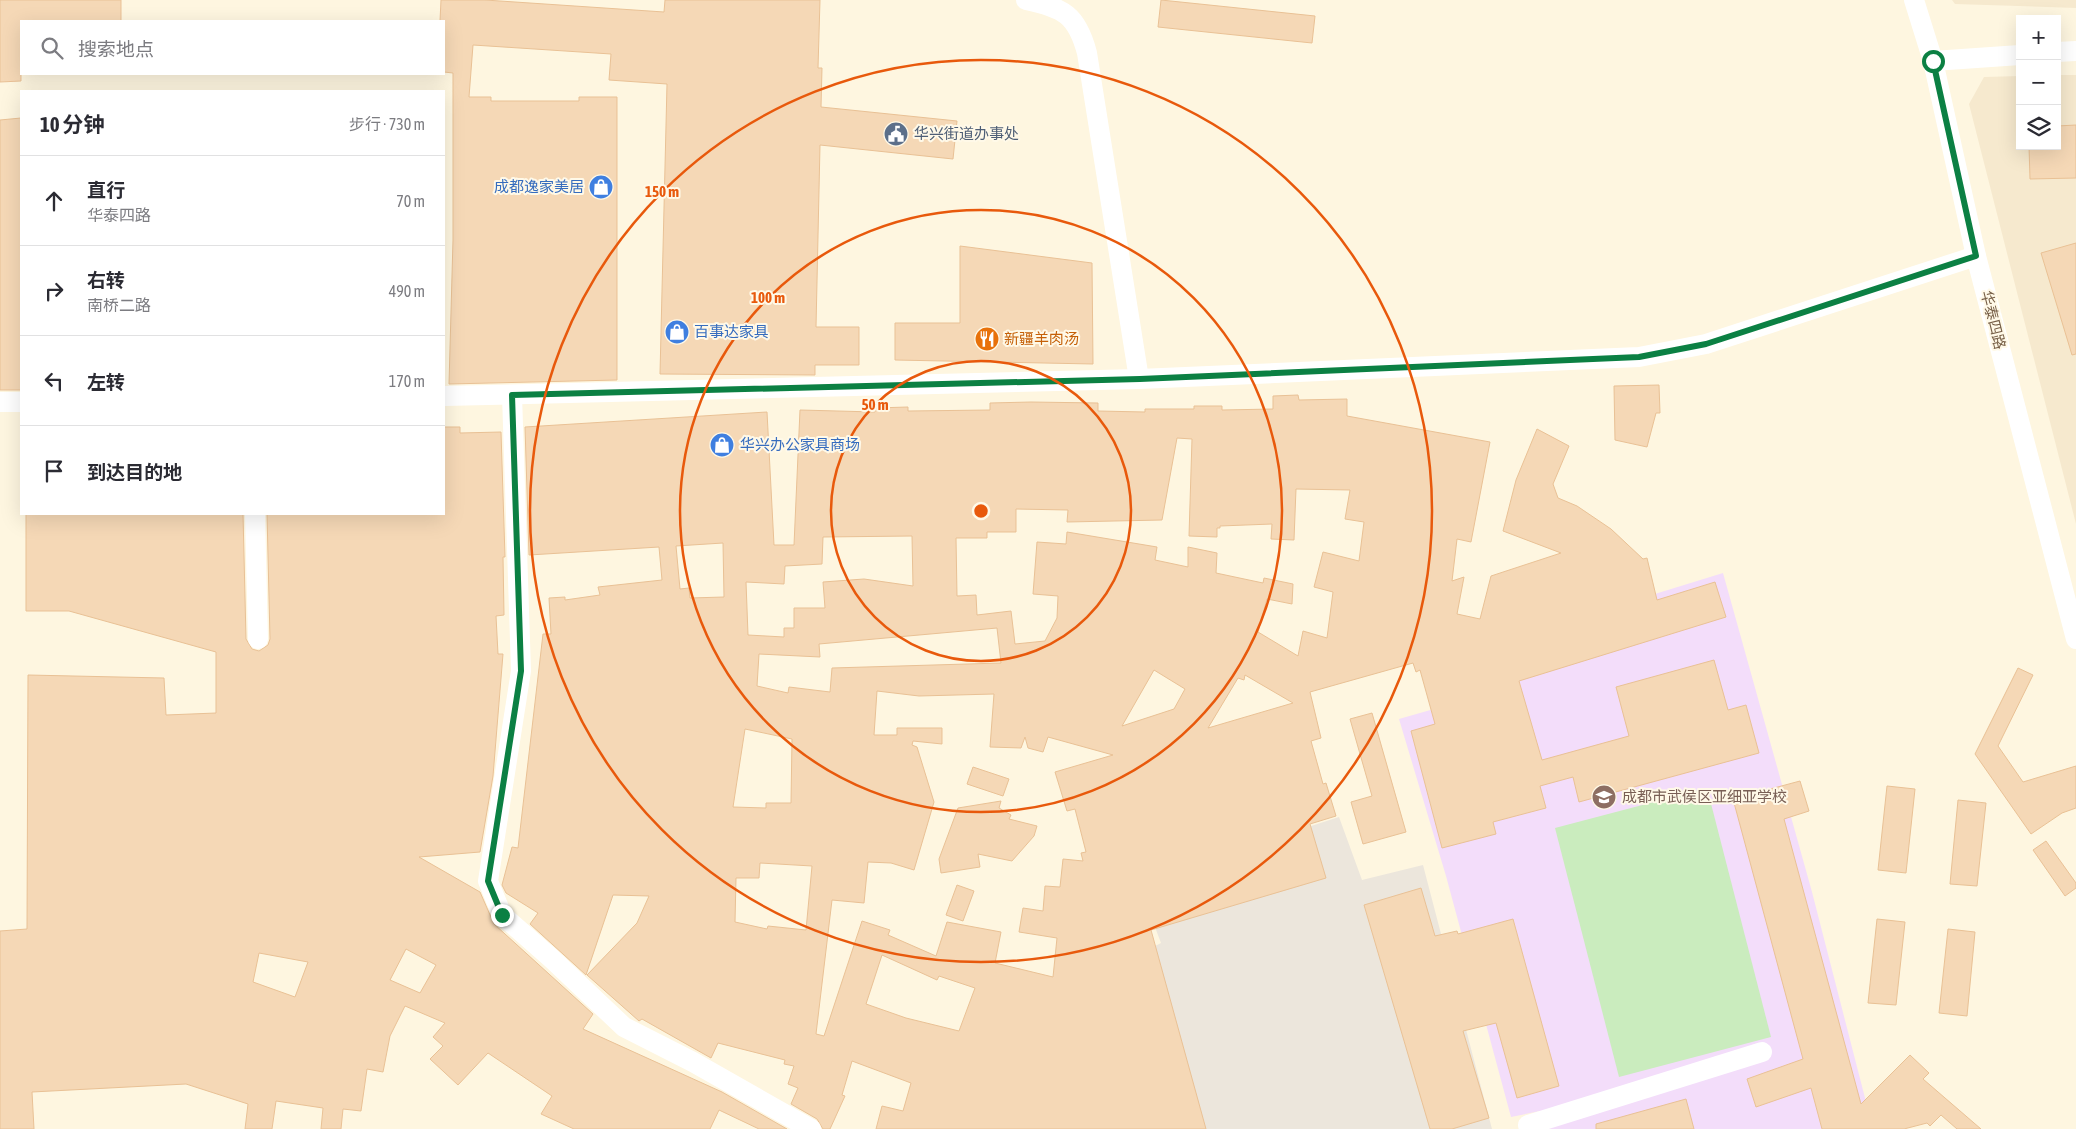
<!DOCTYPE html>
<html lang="zh">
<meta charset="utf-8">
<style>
:root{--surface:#fff;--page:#f7f7f7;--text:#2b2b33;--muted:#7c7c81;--line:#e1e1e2}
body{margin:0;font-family:"Asap Condensed","Noto Sans SC",sans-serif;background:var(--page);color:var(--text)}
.controls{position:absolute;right:15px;top:15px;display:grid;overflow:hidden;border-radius:0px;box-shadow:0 5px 20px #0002}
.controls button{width:45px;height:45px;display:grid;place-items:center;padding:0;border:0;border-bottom:1px solid var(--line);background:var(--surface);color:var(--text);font:25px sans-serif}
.stop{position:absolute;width:15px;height:15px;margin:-11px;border:4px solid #0b8043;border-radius:50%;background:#fff}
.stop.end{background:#0b8043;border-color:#fff;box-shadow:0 1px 5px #0008}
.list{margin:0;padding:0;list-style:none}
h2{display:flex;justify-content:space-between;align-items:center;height:65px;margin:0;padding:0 20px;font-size:21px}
h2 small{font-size:16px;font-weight:400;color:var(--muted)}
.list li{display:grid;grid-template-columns:32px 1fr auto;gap:15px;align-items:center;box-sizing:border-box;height:90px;padding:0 20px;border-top:1px solid var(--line)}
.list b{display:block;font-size:19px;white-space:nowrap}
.list p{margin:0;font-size:16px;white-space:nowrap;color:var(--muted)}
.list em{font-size:16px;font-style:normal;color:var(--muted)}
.icon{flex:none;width:28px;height:28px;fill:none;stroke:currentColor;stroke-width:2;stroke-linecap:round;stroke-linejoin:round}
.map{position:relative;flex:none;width:2076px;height:1129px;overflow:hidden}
.search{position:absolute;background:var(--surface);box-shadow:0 5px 20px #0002;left:20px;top:20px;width:425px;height:55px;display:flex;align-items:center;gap:12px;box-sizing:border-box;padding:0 18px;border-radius:0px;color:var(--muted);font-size:19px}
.panel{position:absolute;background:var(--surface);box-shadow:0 5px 20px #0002;left:20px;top:90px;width:425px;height:425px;border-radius:0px}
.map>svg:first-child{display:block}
</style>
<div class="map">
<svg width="2076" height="1129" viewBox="0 0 2076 1129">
<rect width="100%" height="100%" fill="#fef6e0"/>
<g fill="#f6e9ce">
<path d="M1952,0H2076V8L1955,4Z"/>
<path d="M2057,75H2076V524L1969,104L1984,77L2020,76V146H2057Z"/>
</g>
<path fill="#ece6dc" d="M1339,817L1362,880L1423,865L1492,1129H1160L1114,967L1161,943L1138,882Z"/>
<path fill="#f3ddfa" d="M1723,573L1812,892L1873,1129H1544L1540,1111L1511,1117L1446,876L1399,719L1483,695L1470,651Z"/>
<path fill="#caecbe" d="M1707,788L1771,1037L1619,1077L1555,828Z"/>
<g fill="#f5d8b6" stroke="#e9c195" fill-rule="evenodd">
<path d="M0,0H121V21H21V81L0,82Z"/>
<path d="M441,0H485L664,12L665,0H820L818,68H822L821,107L957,121L953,159L820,145L816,327H859V365H815V375L660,374L667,84L609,80L611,54L473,45L469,97H491V101H579V97H617V380L449,384L453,240V73L444,72V21H440Z"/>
<path d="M1161,0L1315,16L1312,43L1158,27Z"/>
<path d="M21,118V390H0V120Z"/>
<path d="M2076,125V178L2030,179L2029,146H2057V126Z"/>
<path d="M2076,243V354L2072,355L2041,253Z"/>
<path d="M960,246L1092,263L1093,364L895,360V323H960Z"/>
<path d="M1659,385L1660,413H1656L1647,447L1615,440L1614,386Z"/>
<path d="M1298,395L1299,400L1347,399V416L1490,442L1471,542L1457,539L1452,581L1464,577L1457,614L1480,619L1491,576L1561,553L1503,531L1516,480L1537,429L1569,446L1553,484L1558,498L1577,506L1611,529L1643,559L1647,558L1657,600L1715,582L1726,617L1519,681L1542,760L1629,736L1616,687L1714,660L1728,710L1746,705L1759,753L1579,802L1573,777L1540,786L1546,808L1493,822L1496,834L1442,848L1411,731L1435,724L1420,670L1416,672L1413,663L1310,692L1321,738L1311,741L1323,784L1326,783L1336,816L1310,824L1326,878L1151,930L1206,1129H876L882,1106L903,1111L911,1083L852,1061L842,1095L845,1096L830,1129H823L817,1119L791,1104L798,1088L788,1084L794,1066L784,1064L785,1060L718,1043L711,1058L642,1019L639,1021L587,975L637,923L649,896L613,895L586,975L530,924L538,913L506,893L502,885L512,847L518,848L543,634H551L549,598L565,597V600L600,595L598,587L662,580L659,547L529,555L525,427L767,412L774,545H794L800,410L875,412V408L908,407V411L990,410V403L1031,402L1098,403V411L1145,412V409H1194V406H1222V410L1273,409V396ZM1177,438L1192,439L1189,536L1217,537V528H1220V526L1272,524L1271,539L1294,540L1296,489L1350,490L1345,519L1364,522L1359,561L1323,552L1314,587L1333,592L1327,638L1303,631L1298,656L1258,632L1267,599L1292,604L1293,584L1264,578L1263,583L1216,573L1217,553L1188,547V567L1155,560L1157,547L1067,532L1066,544L1037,542L1033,594L1058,596L1057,618L1045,641L1015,644L1011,611L977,615L976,595L957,596L956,538H987V532H1016V509L1068,510L1067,522L1162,520ZM912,536L913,586L864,579L823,582L825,608H794V628H784V637L748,635L746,582L784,584L785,566L822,564L823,537ZM723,543L724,597L690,598L689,588L680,589L676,546ZM997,628L1001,663L832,668L830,692L789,687L788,693L757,686L759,654L820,657L819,644ZM1154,670L1185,689L1174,709L1122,726ZM1245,675L1293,703L1208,728L1238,678L1244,680ZM877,691L919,696L994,694L990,747L1021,748L1025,737L1028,748L1043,752L1048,737L1113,755L1055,772L1067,811L1075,809L1086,852L1081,853L1083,861L1063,859L1060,887L1045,886L1043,911L1023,908L1019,932L1057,938L1053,977L995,963L1001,932L947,922L936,956L888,935L890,930L862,921L824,1036L816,1034L832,900L864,903L868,862L891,863L914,870L934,802L917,747L912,745L913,741L942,744V728H897V735H874ZM745,729L792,739L791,803H766V808L733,807ZM760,863L812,866L806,930L768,926L767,929L735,922L736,878H759ZM882,955L937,980L939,976L975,988L959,1031L906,1018L866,1004Z"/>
<path d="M444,427H460V433L501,432L505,557H503L504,615L496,616L498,654H503L493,776L480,852L419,857L480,892L494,924L593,1014L583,1029L722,1092L787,1129H759L719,1110L710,1129H574L541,1114L552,1096L488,1053L458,1085L430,1059L443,1046L433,1037L445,1023L405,1006L390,1036L383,1072L367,1069L361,1111L343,1109L341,1129H321L323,1108L276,1101L272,1129H245L248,1104L186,1084L32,1092L34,1129H0V931L27,929L28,675L164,678L166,715L216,713V652L69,611H26V514H243L246,639L252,649L259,651L268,645L270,639L267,514H444ZM406,949L436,965L420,993L390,980ZM259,953L308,962L295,997L253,982Z"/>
<path d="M2018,668L2033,675L1998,746L2023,782L2076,766V808L2062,813L2031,834L1975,754Z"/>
<path d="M1372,713L1406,832L1363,844L1351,802L1372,796L1350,719Z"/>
<path d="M973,767L1009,779L1003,796L967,784Z"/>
<path d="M1800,781L1809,811L1784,819L1861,1104L1910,1055L1929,1073L1923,1079L1981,1129H1957L1941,1115L1930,1126L1927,1123L1904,1129H1822L1811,1088L1756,1107L1747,1079L1803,1059L1733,799Z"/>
<path d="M1887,786L1915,789L1906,873L1878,870Z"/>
<path d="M1958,800L1986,803L1977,886L1950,884Z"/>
<path d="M1001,801L999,808L1011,815L1009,819L1037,826L1034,836L1012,861L978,854L980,867L941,873L939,859L958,808Z"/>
<path d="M2046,841L2076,883V888L2065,896L2033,850Z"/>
<path d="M957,885L974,891L963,921L946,915Z"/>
<path d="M1421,888L1435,936L1457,931L1458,934L1513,919L1559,1086L1517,1098L1496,1023L1463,1031L1489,1118L1452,1129H1430L1364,905Z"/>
<path d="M1877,919L1905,922L1896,1005L1868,1003Z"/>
<path d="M1948,929L1975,932L1967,1016L1939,1013Z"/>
<path d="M1686,1099L1694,1129H1596V1124Z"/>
</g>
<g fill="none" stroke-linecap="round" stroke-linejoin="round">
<g stroke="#fff" stroke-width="20">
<path d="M1026,0C1064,8 1077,15 1087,53L1139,379"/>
<path d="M1914,0L1933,61L1976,256L2076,639"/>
<path d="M2057,52L2076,51"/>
<path d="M1933,61L2020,55"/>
<path d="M512,395L521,671L488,881L502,915L551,958L624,1027L693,1062L811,1129"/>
<path d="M444,396L1139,379L1639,357L1706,344L1976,256"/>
<path d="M0,402H21"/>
<path d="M255,514L258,639"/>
<path d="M1529,1129L1528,1125L1762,1052"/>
</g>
</g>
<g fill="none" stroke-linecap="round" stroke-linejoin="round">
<path stroke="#0b8043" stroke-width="6" d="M502,915L488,881L521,671L512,395L1140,379L1639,357L1706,344L1976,256L1933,61"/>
</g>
<g fill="none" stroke="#e8590c" stroke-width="2.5">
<circle cx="981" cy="511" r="150"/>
<circle cx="981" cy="511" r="301"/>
<circle cx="981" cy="511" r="451"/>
</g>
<defs>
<symbol id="civic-disc" viewBox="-11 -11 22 22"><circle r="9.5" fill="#5c6f8a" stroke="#fff9e8"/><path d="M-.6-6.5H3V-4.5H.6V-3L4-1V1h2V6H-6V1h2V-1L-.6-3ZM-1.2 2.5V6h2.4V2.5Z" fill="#fff"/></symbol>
<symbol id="shop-disc" viewBox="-11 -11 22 22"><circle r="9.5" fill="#3f7fe0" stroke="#fff9e8"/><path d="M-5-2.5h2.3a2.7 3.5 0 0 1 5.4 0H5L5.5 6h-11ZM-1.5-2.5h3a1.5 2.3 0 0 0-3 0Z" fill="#fff"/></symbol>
<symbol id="restaurant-disc" viewBox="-11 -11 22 22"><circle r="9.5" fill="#e8710a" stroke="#fff9e8"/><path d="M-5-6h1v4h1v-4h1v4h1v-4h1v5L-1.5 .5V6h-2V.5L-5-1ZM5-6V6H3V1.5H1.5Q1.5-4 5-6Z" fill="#fff"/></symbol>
<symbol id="school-disc" viewBox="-11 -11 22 22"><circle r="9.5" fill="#8d6e63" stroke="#fff9e8"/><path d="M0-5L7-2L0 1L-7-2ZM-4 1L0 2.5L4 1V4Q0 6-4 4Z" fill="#fff"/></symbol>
</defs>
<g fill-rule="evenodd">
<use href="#civic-disc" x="882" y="120" width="28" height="28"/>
<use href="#shop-disc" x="587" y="173" width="28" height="28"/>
<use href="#shop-disc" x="663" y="318" width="28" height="28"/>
<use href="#restaurant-disc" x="973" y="325" width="28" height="28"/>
<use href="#shop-disc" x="708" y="431" width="28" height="28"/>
<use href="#school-disc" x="1590" y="783" width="28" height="28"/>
</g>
<g text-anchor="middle" stroke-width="4" stroke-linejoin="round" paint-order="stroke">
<g font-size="15" fill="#4e5e75" stroke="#fff9e8" text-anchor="start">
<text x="914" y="139">华兴街道办事处</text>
</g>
<g font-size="15" fill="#366cbe" stroke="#fff9e8" text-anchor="start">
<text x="584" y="192" text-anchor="end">成都逸家美居</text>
<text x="694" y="337">百事达家具</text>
<text x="740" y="450">华兴办公家具商场</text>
</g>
<g font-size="15" fill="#765e46" stroke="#fff9e8">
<text transform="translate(1993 320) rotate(76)" y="5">华泰四路</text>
</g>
<g font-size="15" fill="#c56008" stroke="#fff9e8" text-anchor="start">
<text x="1004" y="344">新疆羊肉汤</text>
</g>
<g font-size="15" fill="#785e54" stroke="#fff9e8" text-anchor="start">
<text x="1622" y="802">成都市武侯区亚细亚学校</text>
</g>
</g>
<circle cx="981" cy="511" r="8" fill="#e8590c" stroke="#fff9e8" stroke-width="2.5"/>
<g font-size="15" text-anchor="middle" font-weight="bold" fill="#e8590c" stroke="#fff9e8" stroke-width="4" stroke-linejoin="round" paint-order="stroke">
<text x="662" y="197">150 m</text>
<text x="768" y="303">100 m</text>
<text x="875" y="410">50 m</text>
</g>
</svg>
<div class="controls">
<button>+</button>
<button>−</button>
<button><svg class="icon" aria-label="layers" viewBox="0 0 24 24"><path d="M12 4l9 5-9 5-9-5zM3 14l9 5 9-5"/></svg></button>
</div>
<div class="stop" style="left:1933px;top:61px"></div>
<div class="stop end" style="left:502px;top:915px"></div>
<div class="search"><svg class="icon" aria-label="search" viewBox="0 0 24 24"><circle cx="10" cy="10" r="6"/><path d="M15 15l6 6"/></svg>搜索地点</div>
<section class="panel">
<h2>10 分钟<small>步行 · 730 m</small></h2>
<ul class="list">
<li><svg class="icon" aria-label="ahead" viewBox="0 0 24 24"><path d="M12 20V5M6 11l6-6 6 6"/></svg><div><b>直行</b><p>华泰四路</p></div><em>70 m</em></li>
<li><svg class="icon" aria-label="right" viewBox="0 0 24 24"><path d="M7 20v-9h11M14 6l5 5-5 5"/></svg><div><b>右转</b><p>南桥二路</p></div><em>490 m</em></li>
<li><svg class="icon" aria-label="left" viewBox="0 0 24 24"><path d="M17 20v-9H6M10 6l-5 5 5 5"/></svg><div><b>左转</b></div><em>170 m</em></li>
<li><svg class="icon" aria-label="arrive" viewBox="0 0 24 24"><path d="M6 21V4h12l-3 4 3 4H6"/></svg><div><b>到达目的地</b></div></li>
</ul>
</section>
</div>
